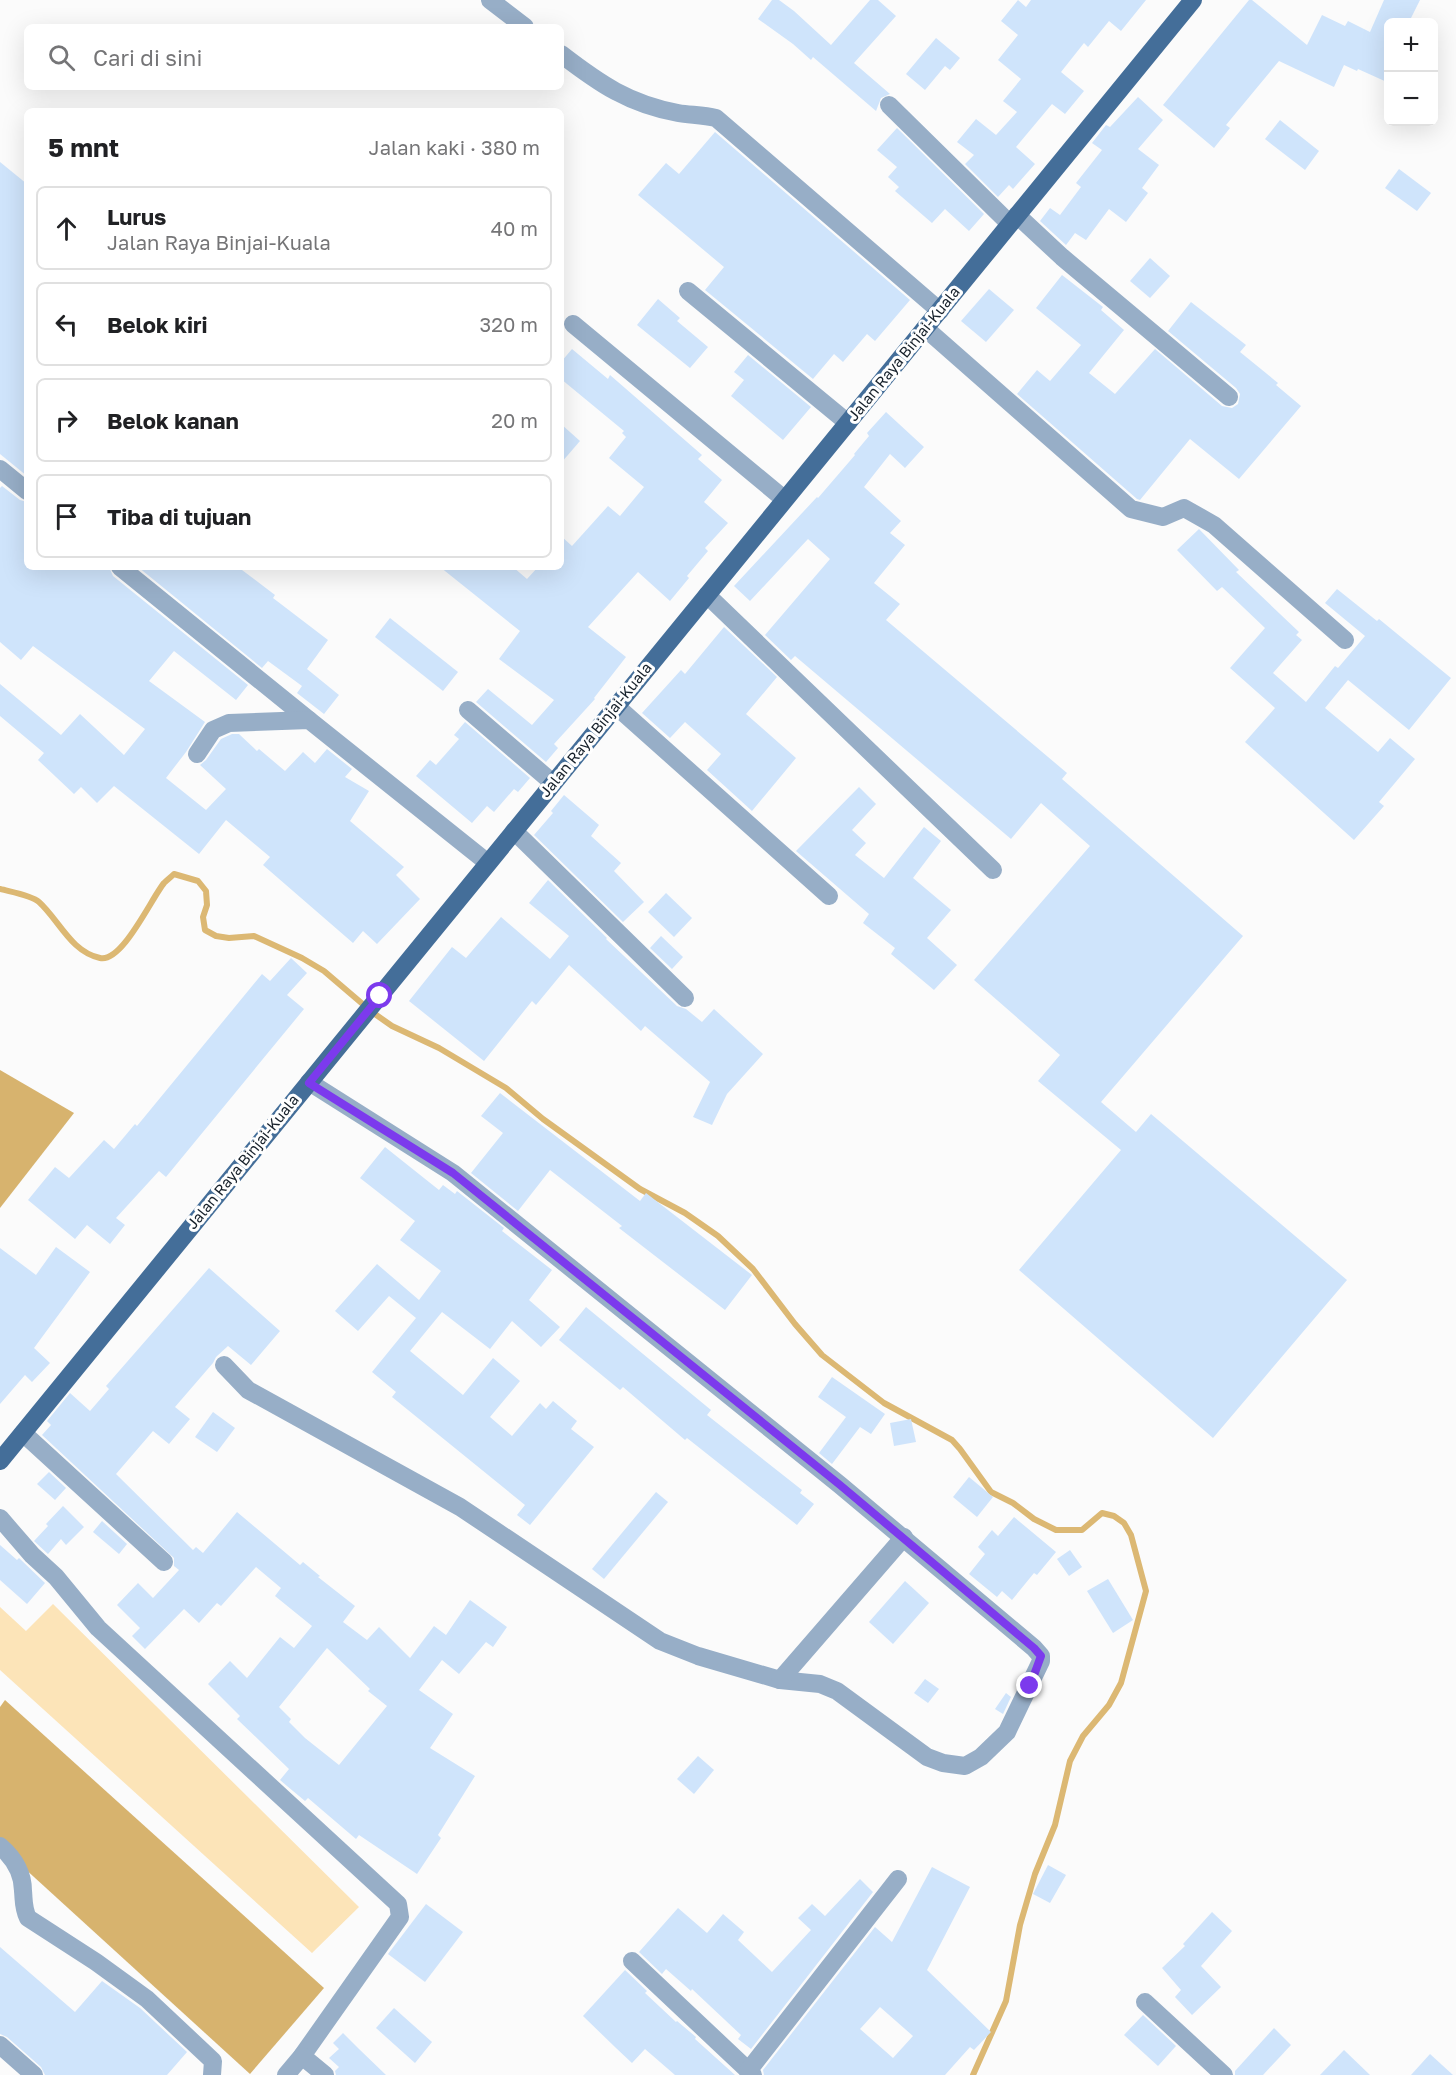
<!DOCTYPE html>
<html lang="id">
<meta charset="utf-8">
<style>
:root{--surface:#fff;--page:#f2f2f2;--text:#202124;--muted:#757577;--line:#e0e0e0}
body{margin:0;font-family:"Golos Text",sans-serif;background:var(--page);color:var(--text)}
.controls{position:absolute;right:18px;top:18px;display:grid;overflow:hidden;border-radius:9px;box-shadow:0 6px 24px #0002}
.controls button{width:54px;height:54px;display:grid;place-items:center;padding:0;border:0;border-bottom:2px solid var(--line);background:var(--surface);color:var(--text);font:30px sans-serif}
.stop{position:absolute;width:18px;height:18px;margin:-14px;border:4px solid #7c3aed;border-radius:50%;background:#fff}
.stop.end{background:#7c3aed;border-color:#fff;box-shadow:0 2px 6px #0008}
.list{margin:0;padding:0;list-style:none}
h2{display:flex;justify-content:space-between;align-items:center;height:78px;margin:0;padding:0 24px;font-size:26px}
h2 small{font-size:20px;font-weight:400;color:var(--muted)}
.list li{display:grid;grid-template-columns:39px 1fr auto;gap:18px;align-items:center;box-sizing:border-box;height:84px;margin:0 12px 12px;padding:0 12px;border:2px solid var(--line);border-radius:9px}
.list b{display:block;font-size:22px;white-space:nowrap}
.list p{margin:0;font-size:20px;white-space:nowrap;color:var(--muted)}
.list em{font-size:20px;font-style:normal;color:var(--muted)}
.icon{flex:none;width:33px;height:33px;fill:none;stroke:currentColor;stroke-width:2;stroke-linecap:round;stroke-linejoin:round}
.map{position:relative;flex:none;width:1456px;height:2075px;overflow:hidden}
.search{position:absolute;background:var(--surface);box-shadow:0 6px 24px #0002;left:24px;top:24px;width:540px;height:66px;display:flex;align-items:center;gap:15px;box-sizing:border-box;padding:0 21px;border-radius:9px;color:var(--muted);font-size:22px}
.panel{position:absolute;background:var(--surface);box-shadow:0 6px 24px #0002;left:24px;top:108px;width:540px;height:462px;border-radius:9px}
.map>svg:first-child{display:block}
</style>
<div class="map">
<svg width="1456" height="2075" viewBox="0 0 1456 2075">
<rect width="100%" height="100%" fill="#fbfbfb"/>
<path fill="#fce4b8" d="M53,1604L359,1907L312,1953L0,1670V1607L26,1631Z"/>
<g fill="#d7b36e">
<path d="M0,1070L74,1113L0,1208Z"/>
<path d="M5,1700L324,1988L250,2074L0,1846V1707Z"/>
</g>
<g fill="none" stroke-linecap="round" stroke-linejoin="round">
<path stroke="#dcb873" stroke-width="6" d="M0,889C11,892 31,895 39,902C59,920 71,952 100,958C122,963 151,899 164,883C167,880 171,877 174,874L198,881L206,891L207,905L203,917L205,930L216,936L229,938L254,936L302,958L324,971L372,1012L392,1026L439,1048L506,1088L543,1119L640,1189L685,1213L718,1236L753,1269L795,1324L822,1355L884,1403L952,1440L960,1449L991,1492L1013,1503L1034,1519L1056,1530H1082L1102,1513L1114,1516L1124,1523L1131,1535L1146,1591L1121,1683L1109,1705L1083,1736L1070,1761L1055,1825L1035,1874L1020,1925L1006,2001L973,2075"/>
</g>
<g fill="#cfe4fb" fill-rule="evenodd">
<path d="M772,0H779L794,11L831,45L870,0H878L896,16L854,63L890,94L881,98L876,111L813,57L811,60L793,44L758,19Z"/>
<path d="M1018,0L1026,7L1031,0H1146L1121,31L1109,21L1088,47L1084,43L1061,72L1084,91L1065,114L1052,104L1016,147L1035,164L1013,189L1009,185L998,197L965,164L974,155L957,142L976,119L996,135L1017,112L1003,101L1021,79L998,60L1018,35L1001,21Z"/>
<path d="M1249,0H1252L1307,45L1322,15L1345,26L1348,21L1370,32L1384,0H1420L1409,22H1389V83L1358,69L1357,71L1344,65L1334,87L1279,61L1226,125L1230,128L1214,148L1163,105Z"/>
<path d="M936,38L960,58L950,70L945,66L925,90L906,74Z"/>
<path d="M1138,97L1163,120L1138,149L1159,165L1142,188L1148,193L1126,222L1109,209L1086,240L1075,233L1066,245L1040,221L1050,208L1060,215L1081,187L1076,183L1102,150L1092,143L1106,125L1110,127Z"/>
<path d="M1280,120L1319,151L1305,170L1265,139Z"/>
<path d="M897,128L984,214L969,231L945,209L932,223L895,191L899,187L888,177L897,167L877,150Z"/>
<path d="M715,132L910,300L875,341L867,334L843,362L834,354L813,379L705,290L724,267L638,195L666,163L679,174Z"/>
<path d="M0,162L27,184V476L0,454Z"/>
<path d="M1399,169L1431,193L1417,211L1385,188Z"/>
<path d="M1150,258L1170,276L1150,298L1130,281Z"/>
<path d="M1062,275L1103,307L1101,310L1124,330L1089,373L1115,394L1155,349L1222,406L1232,408L1238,404L1240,394L1236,388L1168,331L1191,302L1246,345L1240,352L1278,383L1276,385L1301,406L1239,479L1190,439L1140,500L1137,499L1017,394L1037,370L1050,381L1081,345L1036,308Z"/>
<path d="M989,289L1014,310L986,342L961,321Z"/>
<path d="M658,299L680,318L677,321L708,347L690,368L637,325Z"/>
<path d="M572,349L608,379L610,375L702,455L698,459L722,480L704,502L728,523L705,548L708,551L687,576L689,578L670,601L638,572L588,627L626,657L594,698L595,699L554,744L558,748L546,762L476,702L488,689L532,725L554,700L499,659L520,631L440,567H513L527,579L538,567H561V536L572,546L608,506L620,516L644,487L609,458L626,437L622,433L624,431L561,379V362Z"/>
<path d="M748,355L811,407L783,440L731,396L744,380L734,372Z"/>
<path d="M886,412L924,447L905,468L890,454L864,487L901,521L890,533L905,545L874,583L900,604L886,620L1067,773L1062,779L1243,936L1101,1102L1136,1132L1151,1114L1347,1280L1213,1438L1019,1270L1121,1150L1038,1081L1060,1055L974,980L1090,846L1041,803L1011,839L795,656L791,660L765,635L830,559L808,539L750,601L734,586L817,497L818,498L855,455L854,454L869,436L867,433Z"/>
<path d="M561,424L580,441L561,463Z"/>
<path d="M2,486L20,500L27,502V567H109L113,576L248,685L236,700L174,651L149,681L205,722L186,752L166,778L206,810L226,789L200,765L206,760L221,739L232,734H239L257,751L259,749L285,771L303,752L315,763L327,749L352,769L345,777L369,791L350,821L404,867L396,875L420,899L377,944L363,931L353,943L263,865L270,857L226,820L199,854L114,786L97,803L81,787L74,794L38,760L44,753L0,716V684L61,735L80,714L124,755L145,729L33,646L21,660L0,642V488Z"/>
<path d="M1199,529L1239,570L1236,572L1299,632L1296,635L1302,640L1273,673L1306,702L1335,666L1338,668L1365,636L1325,603L1337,589L1377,621L1379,619L1451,678L1409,730L1348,680L1325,708L1378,752L1390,738L1415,759L1379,802L1384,806L1354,840L1245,742L1275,708L1230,668L1265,628L1222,587L1217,591L1177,550Z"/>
<path d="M138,567H238L275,595L273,598L328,640L307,669L339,695L324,714L297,693L302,686L268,661L262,668Z"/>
<path d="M390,618L458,672L443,691L375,637Z"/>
<path d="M724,627L777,677L746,714L796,758L752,811L707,770L721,754L685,722L670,738L642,713L681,670L685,674Z"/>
<path d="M465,722L530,778L518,792L514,789L494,812L487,806L472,823L416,776L430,760L436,765L459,739L454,735Z"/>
<path d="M859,787L876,804L852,830L866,843L855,855L884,878L924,827L941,841L913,878L951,910L927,938L957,965L934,990L891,954L895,948L863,923L869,914L796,851Z"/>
<path d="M564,795L599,825L591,836L621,863L614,871L644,902L623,922L534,835L553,813L551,811Z"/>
<path d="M548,880L607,938L606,939L677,1006L686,1009L702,1022L714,1009L763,1054L727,1094L712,1125L693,1117L710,1082L645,1026L641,1031L569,965L536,1005L532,1001L484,1061L409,1001L452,947L466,958L501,917L550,959L569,936L529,903Z"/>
<path d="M666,893L692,918L674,937L648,912Z"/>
<path d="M661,936L683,957L672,969L650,948Z"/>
<path d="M291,958L307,973L287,995L304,1009L166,1177L159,1171L116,1218L125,1225L110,1244L87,1225L75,1239L28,1200L55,1167L69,1178L104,1140L114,1149L135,1124L137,1126L262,974L270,981Z"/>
<path d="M500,1093L640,1201L646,1193L752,1275L725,1310L619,1228L622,1226L550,1170L518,1211L471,1173L503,1133L481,1116Z"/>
<path d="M385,1147L439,1190L443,1185L455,1194L457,1191L504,1228L502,1231L552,1270L529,1300L560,1327L541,1347L512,1321L490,1349L442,1312L410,1351L463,1395L493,1358L520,1381L490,1417L512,1436L540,1403L546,1409L553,1401L577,1421L571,1429L594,1447L530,1525L517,1515L525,1505L392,1397L396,1392L372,1372L416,1318L389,1296L358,1331L335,1311L377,1264L419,1300L441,1271L400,1240L415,1221L360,1178Z"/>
<path d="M56,1247L90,1272L34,1348L50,1363L32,1382L25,1375L0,1404V1248L36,1275Z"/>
<path d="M209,1268L280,1331L251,1365L228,1346L216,1357L213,1363L175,1407L190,1419L169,1444L153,1431L116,1474L193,1550L196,1547L203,1553L237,1512L300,1565L303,1562L320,1576L318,1577L355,1606L343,1622L367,1640L379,1627L410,1658L434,1626L446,1635L470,1600L507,1627L493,1647L486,1642L459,1674L442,1660L419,1690L453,1714L430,1748L475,1776L438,1835L441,1838L417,1874L359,1835L356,1839L308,1798L305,1801L287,1786L280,1780L289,1769L237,1719L240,1716L208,1684L230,1661L247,1678L280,1637L294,1648L312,1626L275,1596L281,1588L256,1567L221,1606L217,1603L199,1623L184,1609L145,1649L132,1636L140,1628L117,1605L138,1583L153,1598L179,1570L174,1566V1558L42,1435L51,1425L47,1421L70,1393L90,1411L109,1389L106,1386ZM327,1648L370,1689L368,1691L387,1706L339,1765L305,1738L289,1722L291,1719L279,1707Z"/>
<path d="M586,1307L711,1410L707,1415L802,1490L800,1493L814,1504L797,1525L687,1438L685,1440L623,1387L620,1390L559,1340Z"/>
<path d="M832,1377L885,1414L871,1434L860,1427L832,1464L819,1453L846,1417L818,1397Z"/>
<path d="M213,1412L235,1428L217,1452L195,1437Z"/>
<path d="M911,1419L916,1442L894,1446L890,1423Z"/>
<path d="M49,1472L66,1488L55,1500L37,1484Z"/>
<path d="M969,1477L993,1497L977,1517L953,1497Z"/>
<path d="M656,1492L668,1502L604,1579L592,1569Z"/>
<path d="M63,1506L84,1527L66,1545L61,1539L48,1554L34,1541L48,1526L46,1524Z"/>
<path d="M1014,1517L1056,1552L1037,1575L1034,1573L1012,1600L1002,1591L997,1597L969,1574L985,1554L978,1547L992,1530L998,1536Z"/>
<path d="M102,1521L127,1544L119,1554L93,1532Z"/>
<path d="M0,1545L17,1560L19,1558L45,1583L27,1604L0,1580Z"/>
<path d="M1070,1550L1082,1567L1069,1576L1057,1559Z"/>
<path d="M1108,1579L1133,1620L1113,1633L1087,1591Z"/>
<path d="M905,1581L929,1603L893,1644L869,1622Z"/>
<path d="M925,1679L939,1689L928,1703L914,1693Z"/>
<path d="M1006,1693L1011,1697L1003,1714L995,1709Z"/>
<path d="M698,1756L714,1770L694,1794L677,1779Z"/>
<path d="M1048,1865L1066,1875L1050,1903L1033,1894Z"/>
<path d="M932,1867L970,1887L927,1970L991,2032L974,2050L970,2047L945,2075H764L763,2070L875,1927L892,1942ZM880,2007L913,2036L893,2058L860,2029Z"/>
<path d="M860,1879L873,1892L751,2049L738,2039L741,2035L692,1989L691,1991L666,1969L662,1974L639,1952L678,1908L707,1933L723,1914L744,1932L738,1940L772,1972L811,1930L798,1918L812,1904L825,1916Z"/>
<path d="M426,1904L463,1932L425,1982L388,1954Z"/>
<path d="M1212,1912L1232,1931L1201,1966L1221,1987L1192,2015L1175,1997L1181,1990L1162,1968L1185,1946L1183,1944Z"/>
<path d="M0,1947L75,2012L102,1981L140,2008L187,2052L167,2075H45L41,2067L7,2037L0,2034Z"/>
<path d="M625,1970L647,1991L645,1993L676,2022L677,2021L696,2037L695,2039L735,2075H675L645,2049L632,2063L616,2048L583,2016Z"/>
<path d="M394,2008L432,2042L415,2063L376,2028Z"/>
<path d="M1143,2015L1176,2046L1158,2066L1124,2035Z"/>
<path d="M1274,2028L1291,2045L1263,2075H1235V2071Z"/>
<path d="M343,2033L359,2049L386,2075H336L335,2071L339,2067L329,2058L339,2049L333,2043Z"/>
<path d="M1344,2050L1370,2075H1320Z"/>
<path d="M1430,2054L1453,2075H1411Z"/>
</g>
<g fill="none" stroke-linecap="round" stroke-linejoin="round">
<g stroke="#97aec7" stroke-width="18">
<path d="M490,0L525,27"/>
<path d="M561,54C600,84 629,104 678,113C690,115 703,115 716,118L940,311"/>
<path d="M889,105L1010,224"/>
<path d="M1017,215L1062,257L1229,397"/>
<path d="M688,291L848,423"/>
<path d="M573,324L784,499"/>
<path d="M925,328L1131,509L1163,517L1184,508L1214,525L1345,640"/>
<path d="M0,469L27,491"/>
<path d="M120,567L309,720"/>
<path d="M707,595L993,870"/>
<path d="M616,706L829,896"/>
<path d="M468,710L553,783"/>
<path d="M197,754L213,730L229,723L309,720L488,863"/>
<path d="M514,831L685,998"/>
<path d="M224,1365L248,1390L460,1507L660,1641L698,1656L780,1680L820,1684L837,1691L927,1757L943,1763L965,1766L981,1757L1007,1732L1041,1661V1656L1034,1648L840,1485L453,1173L309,1082"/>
<path d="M23,1433L164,1562"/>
<path d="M0,1518L32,1555L56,1577L98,1628L398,1904L400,1917L302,2056L286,2075"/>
<path d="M780,1680L904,1537"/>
<path d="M0,1846C14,1858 23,1872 23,1891C24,1901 23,1908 28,1918L96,1962L147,1999L213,2061L212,2075"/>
<path d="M632,1961L753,2075"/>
<path d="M1145,2002L1224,2075"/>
<path d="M0,2045L34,2075"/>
<path d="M302,2056L325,2075"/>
<path d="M748,2071L898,1879"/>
</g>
<path stroke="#446e99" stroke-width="18" d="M0,1461L1193,0"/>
</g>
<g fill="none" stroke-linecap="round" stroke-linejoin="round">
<path stroke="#7c3aed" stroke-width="8" d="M380,996L309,1083L453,1173L840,1485L1034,1648L1041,1656L1030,1686"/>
</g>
<g text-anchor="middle" stroke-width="6" stroke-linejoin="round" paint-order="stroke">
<g font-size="15" fill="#16202a" stroke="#fff">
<text transform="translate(904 354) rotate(-51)" y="5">Jalan Raya Binjai-Kuala</text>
<text transform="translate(596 730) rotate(-51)" y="5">Jalan Raya Binjai-Kuala</text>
<text transform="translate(243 1162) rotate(-51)" y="5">Jalan Raya Binjai-Kuala</text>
</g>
</g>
</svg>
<div class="controls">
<button>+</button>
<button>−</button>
</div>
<div class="stop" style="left:380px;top:996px"></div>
<div class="stop end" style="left:1030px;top:1686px"></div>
<div class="search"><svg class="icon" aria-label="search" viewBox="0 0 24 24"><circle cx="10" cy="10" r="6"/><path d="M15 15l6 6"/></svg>Cari di sini</div>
<section class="panel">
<h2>5 mnt<small>Jalan kaki · 380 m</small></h2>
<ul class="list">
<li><svg class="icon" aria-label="ahead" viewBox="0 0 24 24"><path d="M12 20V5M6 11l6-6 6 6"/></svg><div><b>Lurus</b><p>Jalan Raya Binjai-Kuala</p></div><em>40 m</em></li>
<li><svg class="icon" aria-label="left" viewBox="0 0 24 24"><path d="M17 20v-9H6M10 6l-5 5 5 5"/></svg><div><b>Belok kiri</b></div><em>320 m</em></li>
<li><svg class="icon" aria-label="right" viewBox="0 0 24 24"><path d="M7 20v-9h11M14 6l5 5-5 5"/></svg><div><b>Belok kanan</b></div><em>20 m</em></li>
<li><svg class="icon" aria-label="arrive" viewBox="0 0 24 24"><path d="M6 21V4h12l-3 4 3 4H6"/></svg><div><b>Tiba di tujuan</b></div></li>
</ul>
</section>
</div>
